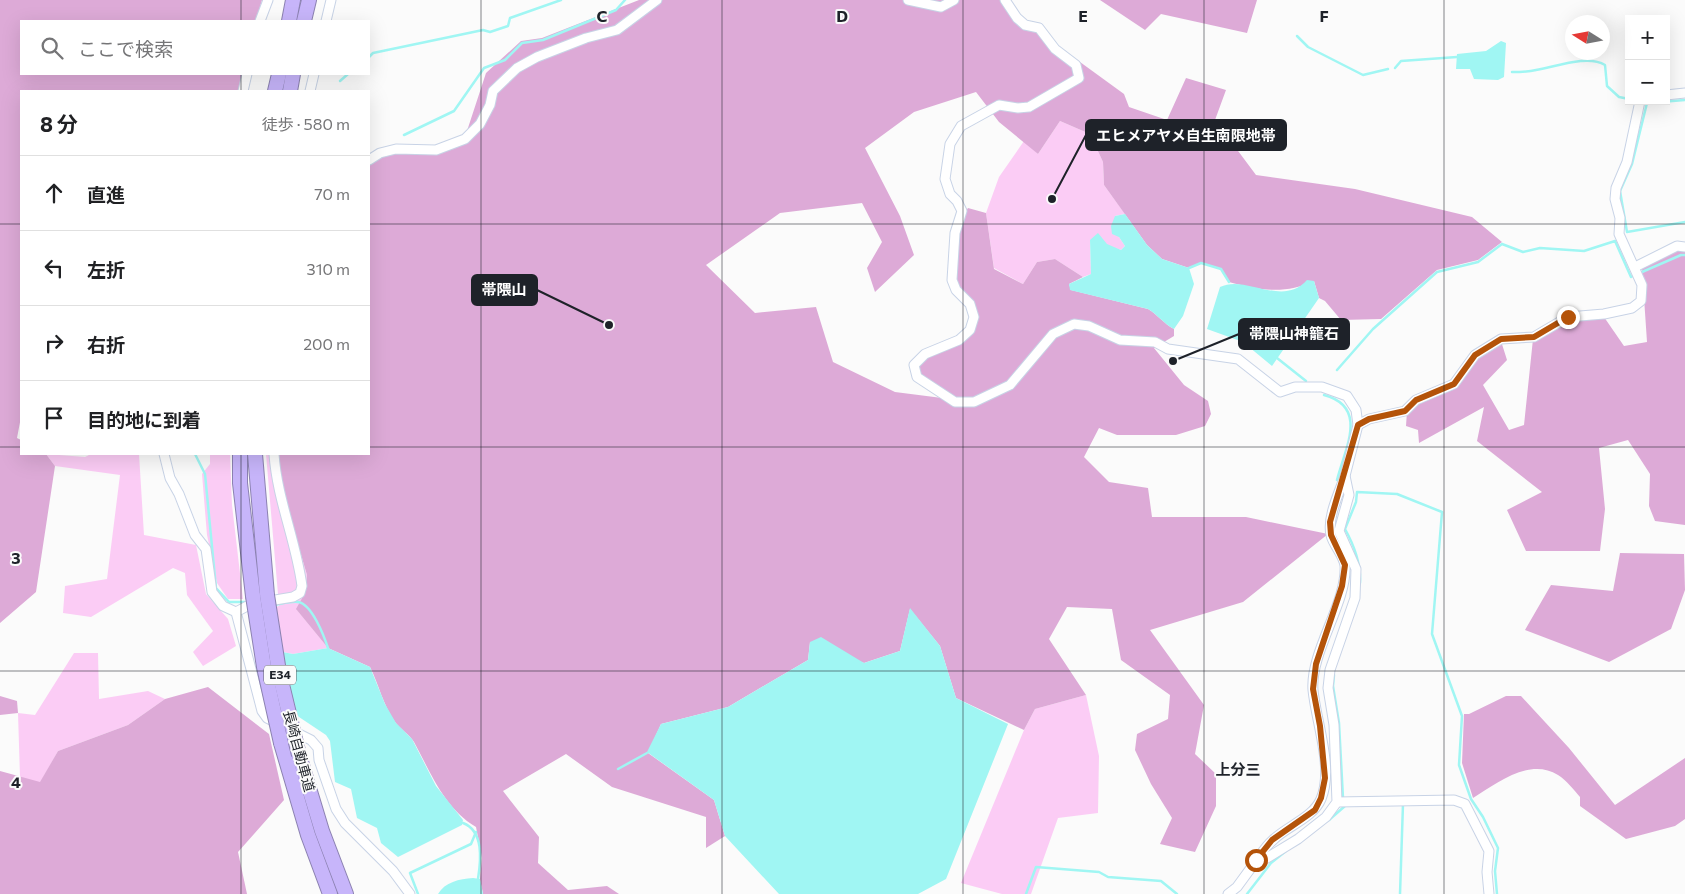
<!DOCTYPE html>
<html lang="ja">
<meta charset="utf-8">
<style>
:root{--surface:#fff;--page:#f6f6f6;--text:#202124;--muted:#757577;--line:#e0e0e0}
body{margin:0;font-family:Commissioner,"Noto Sans JP",sans-serif;background:var(--page);color:var(--text)}
.controls{position:absolute;right:15px;top:15px;display:grid;overflow:hidden;border-radius:0px;box-shadow:0 5px 20px #0002}
.controls button{width:45px;height:45px;display:grid;place-items:center;padding:0;border:0;border-bottom:1px solid var(--line);background:var(--surface);color:var(--text);font:25px sans-serif}
.compass{position:absolute;left:1565px;top:15px;width:45px;height:45px;border-radius:50%;background:var(--surface);box-shadow:0 5px 20px #0002;rotate:281deg}
.stop{position:absolute;width:15px;height:15px;margin:-11px;border:4px solid #b45309;border-radius:50%;background:#fff}
.stop.end{background:#b45309;border-color:#fff;box-shadow:0 1px 5px #0008}
.list{margin:0;padding:0;list-style:none}
h2{display:flex;justify-content:space-between;align-items:center;height:65px;margin:0;padding:0 20px;font-size:21px}
h2 small{font-size:16px;font-weight:400;color:var(--muted)}
.list li{display:grid;grid-template-columns:32px 1fr auto;gap:15px;align-items:center;box-sizing:border-box;height:75px;padding:0 20px;border-top:1px solid var(--line)}
.list b{display:block;font-size:19px;white-space:nowrap}
.list em{font-size:16px;font-style:normal;color:var(--muted)}
.icon{flex:none;width:28px;height:28px;fill:none;stroke:currentColor;stroke-width:2;stroke-linecap:round;stroke-linejoin:round}
.map{position:relative;flex:none;width:1685px;height:894px;overflow:hidden}
.search{position:absolute;background:var(--surface);box-shadow:0 5px 20px #0002;left:20px;top:20px;width:350px;height:55px;display:flex;align-items:center;gap:12px;box-sizing:border-box;padding:0 18px;border-radius:0px;color:var(--muted);font-size:19px}
.panel{position:absolute;background:var(--surface);box-shadow:0 5px 20px #0002;left:20px;top:90px;width:350px;height:365px;border-radius:0px}
.map>svg:first-child{display:block}
</style>
<div class="map">
<svg width="1685" height="894" viewBox="0 0 1685 894">
<rect width="100%" height="100%" fill="#fbfbfb"/>
<g fill="#fbccf5">
<path d="M1060,121L1090,134L1103,162L1104,185L1125,214L1115,216L1119,237L1125,246L1121,250L1090,240L1091,274L1083,277L1055,259L1037,262L1023,284L994,268L986,213L999,177L1024,141L1038,154Z"/>
<path d="M46,454L85,457L91,454H139L144,535L196,545L206,594L228,619L236,646L203,666L193,652L213,631L187,595L185,573L173,568L91,617L63,613L65,586L107,579L120,475L55,466Z"/>
<path d="M210,454H230L232,505L243,599H228L217,583L207,535L202,474L210,464Z"/>
<path d="M266,454H278L284,497L307,575L305,593L297,610L328,648L293,654L267,649L253,613L279,606Z"/>
<path d="M74,653H98L99,699L148,691L165,699L128,725L58,751L40,783L20,777L18,713L35,715Z"/>
<path d="M1086,695L1099,756L1098,813L1058,818L1031,894H1002L961,883L1024,730L1035,709Z"/>
</g>
<g fill="#ddaad7">
<path d="M0,0H262L256,21H21V74H243L238,91H21V417L17,438L21,440V454H46L55,466L36,592L0,623Z"/>
<path d="M639,0H1008L1025,22L1124,94L1129,107L1167,120L1186,78L1226,90L1215,120L1256,175L1355,189L1472,217L1502,242L1478,260L1437,270L1381,319L1341,320L1325,301L1319,298L1314,281C1285,295 1258,290 1229,282L1221,269L1201,263L1189,268L1162,259L1147,245L1104,185L1103,162L1090,134L1060,121L1038,154L999,122L976,92L914,112L865,148L900,216L914,255L875,292L867,268L882,242L862,203L780,213L706,265L755,313L816,307L833,362L895,392L942,398L911,365C929,354 986,332 966,304C963,299 957,295 953,290L952,230L968,208L986,213L994,269L1023,284L1037,262L1055,259L1083,277L1069,284L1071,290L1148,309C1158,315 1163,323 1174,329V336L1154,348L1184,385L1208,401L1211,414L1205,426L1176,435H1117L1099,428L1084,457L1109,482L1148,488L1152,517H1246L1328,534L1243,602L1150,630L1204,705L1195,754L1216,774V806L1195,852L1160,844L1172,818L1151,784L1135,750L1137,734L1168,719L1170,695L1121,660L1112,609L1067,607L1049,639L1086,695L1035,709L1024,730L956,698L940,646L910,609L900,651L864,663L810,642L808,660L728,707L661,724L648,753L714,800L725,836L706,848V817L612,787L566,754L503,791L539,837L538,863L568,890L607,886L619,894H483L480,879L482,858L476,827C444,808 431,773 414,742C409,734 400,729 395,722C383,705 379,685 370,667L328,648L296,609L305,593L307,575L284,497L278,454H369V157L440,146L466,134L486,73L521,41L542,38Z"/>
<path d="M1100,0H1257L1247,33L1161,14L1145,30Z"/>
<path d="M1677,248L1685,250V525L1655,521L1649,506L1650,474L1628,440L1599,448L1605,509L1600,551H1526L1507,510L1542,492L1477,441L1484,407L1419,443L1418,430L1406,426L1407,411L1418,402L1454,386L1475,358L1501,341L1507,360L1483,385L1509,430L1524,425L1533,339L1568,319L1604,317L1624,346L1647,342L1642,268Z"/>
<path d="M1620,553L1684,554L1685,590L1671,629L1609,662L1525,630L1551,585L1613,591Z"/>
<path d="M208,687L269,734L284,800L238,852L247,894H0V771L40,782L58,751L128,725L165,699Z"/>
<path d="M0,696L17,701L18,713L0,715Z"/>
<path d="M1506,696H1521L1569,748L1615,805L1685,758V819L1675,826L1626,839L1580,806V797C1574,790 1566,780 1558,775C1530,757 1497,783 1473,798L1462,763L1464,714H1469Z"/>
</g>
<g fill="#a0f6f3">
<path d="M1501,41L1506,43L1504,77L1498,80L1474,79L1470,69H1456L1457,54L1486,51Z"/>
<path d="M1125,214L1147,245L1162,259L1189,268L1194,284L1183,316L1174,329C1163,323 1158,315 1148,309L1070,290L1069,284L1091,274L1090,240L1098,233L1107,244L1121,250L1125,246L1119,237L1112,234L1111,226L1115,216Z"/>
<path d="M1307,280L1314,281L1319,298L1272,366L1243,342L1207,329L1220,287C1246,274 1282,308 1307,280Z"/>
<path d="M910,608L940,646L956,698L1008,724L946,879L918,894H779L725,836L714,800L647,752L661,724L728,707L808,660L810,642L821,637L864,663L900,651Z"/>
<path d="M328,648L370,667L385,704L396,723L412,739L436,786L463,820L462,825L398,857L381,843L377,828L357,818L351,789L335,782L330,741L326,735L278,703L267,649L293,654Z"/>
<path d="M473,878L480,879L483,894H438C445,882 459,879 473,878Z"/>
</g>
<g fill="none" stroke-linecap="round" stroke-linejoin="round">
<g stroke="#a0f6f3" stroke-width="2.5">
<path d="M1297,36L1308,47L1363,75L1388,69"/>
<path d="M369,57L373,53L483,30L490,32L508,26L510,18L561,0"/>
<path d="M1395,68L1401,61L1457,57"/>
<path d="M1512,72C1520,72 1528,72 1536,70C1555,67 1588,54 1605,65L1607,86L1619,97L1629,99"/>
<path d="M340,81L348,74"/>
<path d="M1647,103L1632,164L1620,191L1627,232L1685,222"/>
<path d="M1648,103L1685,100"/>
<path d="M404,135L454,111L484,68L505,60L522,43L543,40L616,10L625,0"/>
<path d="M1189,268L1201,263L1221,269L1229,282"/>
<path d="M1642,272L1681,255H1685"/>
<path d="M1277,358L1306,381"/>
<path d="M1337,370L1373,329L1437,272L1478,262L1502,244L1523,252L1540,248L1584,251L1615,241L1631,277L1635,275"/>
<path d="M1324,395C1369,407 1345,448 1337,480"/>
<path d="M195,454L205,474L216,588L229,602H245"/>
<path d="M1360,583C1361,564 1355,547 1345,529L1356,502L1357,492L1397,494L1442,512L1432,634L1462,716L1459,765L1471,799L1483,817L1498,848L1495,871L1497,894"/>
<path d="M274,605C281,604 291,601 298,602C312,604 324,636 328,648"/>
<path d="M1334,675L1333,686L1339,723L1343,798"/>
<path d="M618,769L647,753"/>
<path d="M1329,820L1345,806"/>
<path d="M463,823C484,831 481,860 478,879"/>
<path d="M418,894L410,873L471,844L476,832"/>
<path d="M1026,894L1036,867L1099,872L1108,877L1161,881L1177,894"/>
<path d="M1247,894L1271,863L1286,851"/>
<path d="M1400,894L1403,804"/>
</g>
<defs>
<g id="minor">
<path d="M908,0L941,7L954,0"/>
<path d="M1005,0L1017,18L1025,25L1039,28L1055,49L1076,65L1079,78L1029,107L1018,108L999,105L961,126L950,144L945,179L950,194L957,201L962,211L955,233L952,280L956,290L970,304L974,317L970,330L959,340L925,354L914,365L917,377L955,402H974L1010,385L1053,334L1074,324L1089,326L1120,340L1155,342L1168,349L1238,359L1280,392L1295,387H1322L1347,396L1356,410L1358,425L1345,476L1349,495L1339,531L1356,569L1355,598L1330,670L1328,688L1334,725L1337,802L1326,817L1298,839L1262,861H1256L1237,887L1228,894"/>
<path d="M260,21L268,0"/>
<path d="M326,21L331,0"/>
<path d="M243,91L247,74"/>
<path d="M310,91L314,74"/>
<path d="M1666,95L1685,93"/>
<path d="M369,160L380,153L396,149L436,150L465,139L480,124L490,105L493,91L517,68L537,57L586,38L617,30L657,0"/>
<path d="M1635,267L1677,246L1685,247"/>
<path d="M1358,425L1369,419L1405,411L1416,400L1454,384L1475,355L1501,339L1534,337L1568,317L1604,314L1632,308L1641,301L1642,285L1619,234L1620,218L1615,199L1616,188L1627,162L1640,101"/>
<path d="M164,454L170,478L179,494L195,535L206,549L212,592L223,606L236,612"/>
<path d="M236,612L262,711L267,718L279,724"/>
<path d="M236,612L251,604L293,597L300,593L302,586C296,541 277,499 274,454"/>
<path d="M291,730L311,740L318,748L319,760L336,809L345,823L393,871L410,894"/>
<path d="M1337,802L1454,800L1465,804L1489,851L1487,872L1489,894"/>
<path d="M1256,861C1261,854 1266,846 1273,840C1287,826 1313,818 1321,799C1334,768 1316,722 1313,690C1310,652 1347,603 1345,566C1344,555 1333,545 1331,535C1327,517 1339,493 1345,476"/>
</g>
<g id="highway">
<path d="M289,21L293,0"/>
<path d="M304,21L309,0"/>
<path d="M275,91L279,74"/>
<path d="M290,91L293,74"/>
<path d="M240,454V483L253,596"/>
<path d="M255,454L267,595"/>
<path d="M281,743L308,835L330,894"/>
<path d="M299,755L322,831L346,894"/>
</g>
</defs>
<use href="#minor" stroke="#c8d3e6" stroke-width="11"/>
<use href="#highway" stroke="#8c82b1" stroke-width="16"/>
<use href="#minor" stroke="#fff" stroke-width="9"/>
<use href="#highway" stroke="#c7b5fa" stroke-width="14"/>
<defs>
<g id="highway-bridge">
<path d="M267,595L279,672L299,755"/>
<path d="M253,596L264,667L281,743"/>
</g>
</defs>
<use href="#highway-bridge" stroke="#8c82b1" stroke-width="16" stroke-linecap="butt"/>
<use href="#highway-bridge" stroke="#c7b5fa" stroke-width="14"/>
</g>
<g fill="none" stroke-linecap="round" stroke-linejoin="round">
<path stroke="#b45309" stroke-width="6" d="M1256,860L1272,840L1315,810L1321,798L1325,778L1320,726L1313,689L1316,664L1342,586L1345,565L1331,535L1330,522L1358,425L1369,419L1405,411L1416,400L1454,384L1475,355L1501,339L1534,337L1568,317"/>
</g>
<path fill="none" stroke="#1e2229" stroke-width="1" stroke-opacity="0.55" d="M241,0V21M481,0V894M722,0V894M963,0V894M1204,0V894M1444,0V894M241,74V91M0,224H21M369,224H1685M0,447H21M369,447H1685M241,454V894M0,671H1685"/>
<g text-anchor="middle" stroke-width="4" stroke-linejoin="round" paint-order="stroke">
<rect fill="#fbfbfb" stroke="#606368" stroke-width="1" x="264" y="665.5" width="32" height="19" rx="4"/>
<g font-size="12" font-weight="bold" fill="#1e2229">
<text x="280" y="679">E34</text>
</g>
<g font-size="14" fill="#1e2229" stroke="#fbfbfb">
<text transform="translate(299 751) rotate(75)" y="5">長崎自動車道</text>
</g>
<g font-size="15" font-weight="bold" fill="#1e2229" stroke="#fbfbfb">
<text x="1238" y="775">上分三</text>
</g>
</g>
<g font-size="16" text-anchor="middle" font-weight="bold" fill="#1e2229" stroke="#fbfbfb" stroke-width="4" stroke-linejoin="round" paint-order="stroke">
<text x="602" y="22">C</text>
<text x="842" y="22">D</text>
<text x="1083" y="22">E</text>
<text x="1324" y="22">F</text>
<text x="16" y="564">3</text>
<text x="16" y="788">4</text>
</g>
<path fill="none" stroke="#1e2229" stroke-width="2" d="M1052 199L1086 135M609 325L537 290M1173 361L1239 334"/>
<g fill="#1e2229" stroke="#fbfbfb" stroke-width="2">
<circle cx="1052" cy="199" r="5"/>
<circle cx="609" cy="325" r="5"/>
<circle cx="1173" cy="361" r="5"/>
</g>
<g fill="#1e2229" stroke="#1e2229" stroke-width="2">
<rect x="1086" y="120" width="200" height="30" rx="5"/>
<rect x="472" y="275" width="65" height="30" rx="5"/>
<rect x="1239" y="319" width="110" height="30" rx="5"/>
</g>
<g font-size="15" text-anchor="middle" font-weight="bold" fill="#fff">
<text x="1186" y="141">エヒメアヤメ自生南限地帯</text>
<text x="504" y="295">帯隈山</text>
<text x="1294" y="339">帯隈山神籠石</text>
</g>
</svg>
<div class="controls">
<button>+</button>
<button>−</button>
</div>
<svg class="compass" viewBox="-18 -18 36 36"><path d="M0-13l5 13h-10z" fill="#e53935"/><path d="M0 13l5-13h-10z" fill="#757577"/></svg>
<div class="stop" style="left:1256px;top:860px"></div>
<div class="stop end" style="left:1568px;top:317px"></div>
<div class="search"><svg class="icon" aria-label="search" viewBox="0 0 24 24"><circle cx="10" cy="10" r="6"/><path d="M15 15l6 6"/></svg>ここで検索</div>
<section class="panel">
<h2>8 分<small>徒歩 · 580 m</small></h2>
<ul class="list">
<li><svg class="icon" aria-label="ahead" viewBox="0 0 24 24"><path d="M12 20V5M6 11l6-6 6 6"/></svg><div><b>直進</b></div><em>70 m</em></li>
<li><svg class="icon" aria-label="left" viewBox="0 0 24 24"><path d="M17 20v-9H6M10 6l-5 5 5 5"/></svg><div><b>左折</b></div><em>310 m</em></li>
<li><svg class="icon" aria-label="right" viewBox="0 0 24 24"><path d="M7 20v-9h11M14 6l5 5-5 5"/></svg><div><b>右折</b></div><em>200 m</em></li>
<li><svg class="icon" aria-label="arrive" viewBox="0 0 24 24"><path d="M6 21V4h12l-3 4 3 4H6"/></svg><div><b>目的地に到着</b></div></li>
</ul>
</section>
</div>
